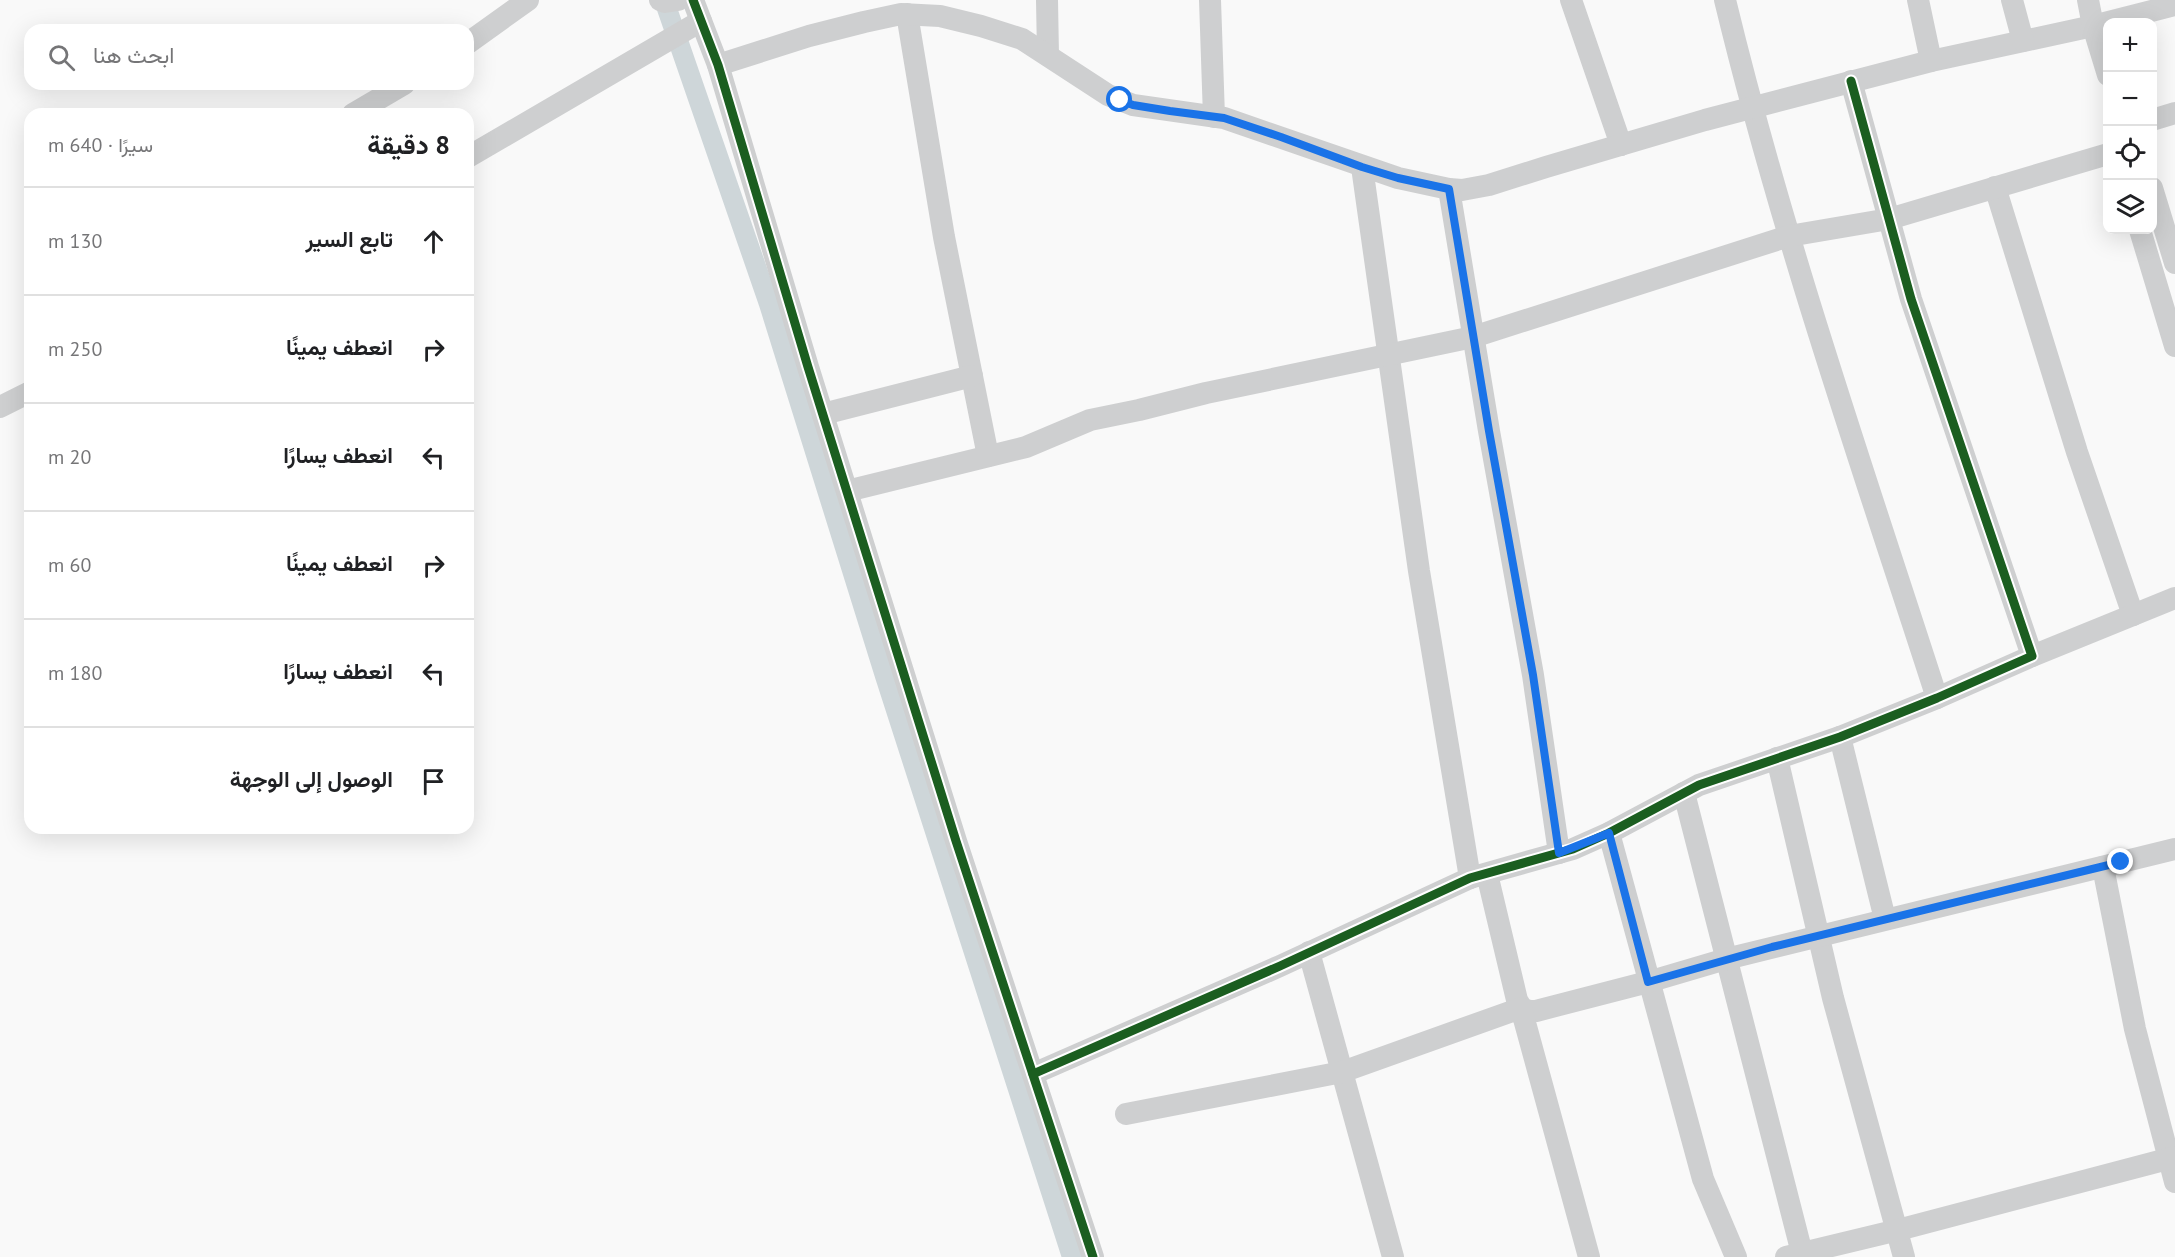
<!DOCTYPE html>
<html lang="ar">
<meta charset="utf-8">
<style>
:root{--surface:#fff;--page:#f6f6f6;--text:#202124;--muted:#757577;--line:#e0e0e0}
body{margin:0;font-family:"PT Sans",Vazirmatn,sans-serif;background:var(--page);color:var(--text);direction:rtl}
.controls{position:absolute;right:18px;top:18px;display:grid;overflow:hidden;border-radius:12px;box-shadow:0 6px 24px #0002}
.controls button{width:54px;height:54px;display:grid;place-items:center;padding:0;border:0;border-bottom:2px solid var(--line);background:var(--surface);color:var(--text);font:30px sans-serif}
.stop{position:absolute;width:18px;height:18px;margin:-14px;border:4px solid #1a73e8;border-radius:50%;background:#fff}
.stop.end{background:#1a73e8;border-color:#fff;box-shadow:0 2px 6px #0008}
.list{margin:0;padding:0;list-style:none}
h2{display:flex;justify-content:space-between;align-items:center;height:78px;margin:0;padding:0 24px;font-size:26px}
h2 small{font-size:20px;font-weight:400;color:var(--muted)}
.list li{display:grid;grid-template-columns:39px 1fr auto;gap:18px;align-items:center;box-sizing:border-box;height:108px;padding:0 24px;border-top:2px solid var(--line)}
.list b{display:block;font-size:22px;white-space:nowrap}
.list em{font-size:20px;font-style:normal;color:var(--muted)}
.icon{flex:none;width:33px;height:33px;fill:none;stroke:currentColor;stroke-width:2;stroke-linecap:round;stroke-linejoin:round}
.map{position:relative;flex:none;width:2175px;height:1257px;overflow:hidden;direction:ltr}
.search{position:absolute;background:var(--surface);box-shadow:0 6px 24px #0002;left:24px;top:24px;width:450px;height:66px;display:flex;align-items:center;gap:15px;box-sizing:border-box;padding:0 21px;border-radius:18px;color:var(--muted);font-size:22px}
.panel{position:absolute;background:var(--surface);box-shadow:0 6px 24px #0002;left:24px;top:108px;width:450px;height:726px;border-radius:18px;direction:rtl}
.map>svg:first-child{display:block}
</style>
<div class="map">
<svg width="2175" height="1257" viewBox="0 0 2175 1257">
<rect width="100%" height="100%" fill="#f9f9f9"/>
<g fill="none" stroke-linecap="round" stroke-linejoin="round">
<path stroke="#ced6d9" stroke-width="20" d="M664,0L769,304L885,676L1072,1257"/>
<g stroke="#cecfd0" stroke-width="22">
<path d="M660,0L665,2L678,0"/>
<path d="M693,0L718,65L808,367L956,841L1093,1257"/>
<path d="M1047,0L1048,55"/>
<path d="M1210,0L1214,117"/>
<path d="M1571,0L1621,145"/>
<path d="M1725,0C1782,236 1862,466 1937,698"/>
<path d="M1918,0L1931,61L2093,26L2175,5"/>
<path d="M2012,0L2023,41"/>
<path d="M2088,0L2093,26L2108,75"/>
<path d="M907,14L944,237L988,456"/>
<path d="M468,43L528,0"/>
<path d="M718,65L809,36L864,22L901,14L940,16L981,26L1022,39L1108,95L1133,105L1224,118L1398,178L1449,189L1462,190L1489,185L1546,167L1705,120L1931,61"/>
<path d="M353,114L404,84"/>
<path d="M2152,120L2175,113"/>
<path d="M468,157L701,21"/>
<path d="M1362,167L1419,571L1470,878"/>
<path d="M1995,187L2077,452L2133,615"/>
<path d="M2152,188L2175,263"/>
<path d="M1449,189L1489,431L1533,675L1559,853"/>
<path d="M2140,230L2175,346"/>
<path d="M0,407L30,392"/>
<path d="M823,414L972,376"/>
<path d="M847,491L1026,447L1090,420L1139,410L1206,393L1473,337L1789,236L1889,219L2108,154"/>
<path d="M2032,656L2175,598"/>
<path d="M1840,737L1885,919"/>
<path d="M1777,758L1833,998L1904,1257"/>
<path d="M1684,793L1803,1257"/>
<path d="M1609,833L1703,1179L1736,1257"/>
<path d="M2103,867L2135,1029L2175,1182"/>
<path d="M1487,874L1517,1000C1522,1010 1526,1011 1536,1011L1648,982L1726,959L2175,849"/>
<path d="M1309,952L1393,1257"/>
<path d="M1033,1074L1280,966L1470,878L1573,849L1609,833L1699,785L1840,737L1937,698L2032,656L1911,299L1851,81"/>
<path d="M1126,1114L1342,1072L1521,1008L1589,1257"/>
<path d="M1786,1257L1898,1230L2175,1157"/>
</g>
<defs>
<g id="cycleway">
<path d="M693,0L718,65L808,367L956,841L1093,1257"/>
<path d="M1033,1074L1280,966L1470,878L1573,849L1609,833L1699,785L1840,737L1937,698L2032,656L1911,299L1851,81"/>
</g>
</defs>
<use href="#cycleway" stroke="#fff" stroke-width="13"/>
<use href="#cycleway" stroke="#1b5e20" stroke-width="9"/>
</g>
<g fill="none" stroke-linecap="round" stroke-linejoin="round">
<path stroke="#1a73e8" stroke-width="8" d="M1120,100L1133,105L1170,111L1224,118L1281,137L1362,167L1398,178L1449,189L1489,431L1533,675L1559,853L1609,833L1648,982L1772,947L2121,862"/>
</g>
</svg>
<div class="controls">
<button>+</button>
<button>−</button>
<button><svg class="icon" aria-label="locate" viewBox="0 0 24 24"><circle cx="12" cy="12" r="6"/><path d="M12 2v4M12 18v4M2 12h4M18 12h4"/></svg></button>
<button><svg class="icon" aria-label="layers" viewBox="0 0 24 24"><path d="M12 4l9 5-9 5-9-5zM3 14l9 5 9-5"/></svg></button>
</div>
<div class="stop" style="left:1120px;top:100px"></div>
<div class="stop end" style="left:2121px;top:862px"></div>
<div class="search"><svg class="icon" aria-label="search" viewBox="0 0 24 24"><circle cx="10" cy="10" r="6"/><path d="M15 15l6 6"/></svg>ابحث هنا</div>
<section class="panel">
<h2>8 دقيقة<small>سيرًا · 640 m</small></h2>
<ul class="list">
<li><svg class="icon" aria-label="ahead" viewBox="0 0 24 24"><path d="M12 20V5M6 11l6-6 6 6"/></svg><div><b>تابع السير</b></div><em>130 m</em></li>
<li><svg class="icon" aria-label="right" viewBox="0 0 24 24"><path d="M7 20v-9h11M14 6l5 5-5 5"/></svg><div><b>انعطف يمينًا</b></div><em>250 m</em></li>
<li><svg class="icon" aria-label="left" viewBox="0 0 24 24"><path d="M17 20v-9H6M10 6l-5 5 5 5"/></svg><div><b>انعطف يسارًا</b></div><em>20 m</em></li>
<li><svg class="icon" aria-label="right" viewBox="0 0 24 24"><path d="M7 20v-9h11M14 6l5 5-5 5"/></svg><div><b>انعطف يمينًا</b></div><em>60 m</em></li>
<li><svg class="icon" aria-label="left" viewBox="0 0 24 24"><path d="M17 20v-9H6M10 6l-5 5 5 5"/></svg><div><b>انعطف يسارًا</b></div><em>180 m</em></li>
<li><svg class="icon" aria-label="arrive" viewBox="0 0 24 24"><path d="M6 21V4h12l-3 4 3 4H6"/></svg><div><b>الوصول إلى الوجهة</b></div></li>
</ul>
</section>
</div>
